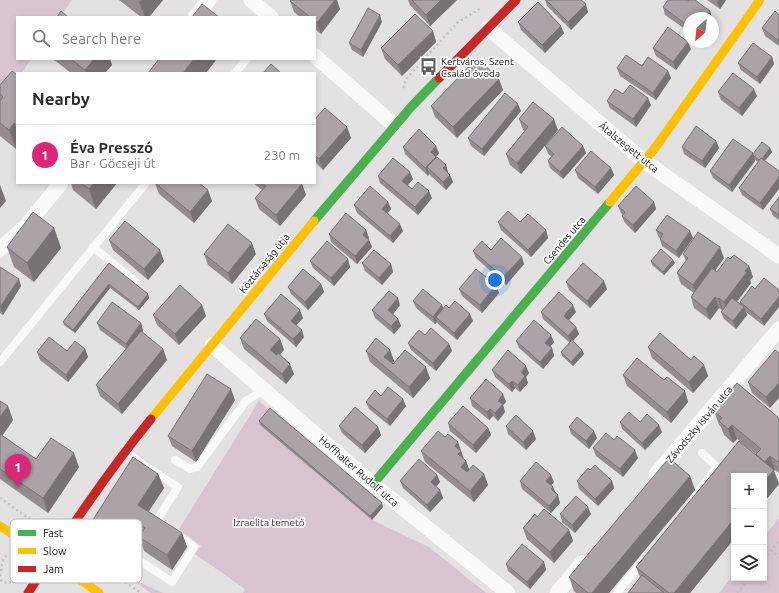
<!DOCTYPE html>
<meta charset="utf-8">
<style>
:root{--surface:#fff;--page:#f7f7f7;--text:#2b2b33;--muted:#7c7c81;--line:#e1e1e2;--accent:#db2777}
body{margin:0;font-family:Ubuntu,sans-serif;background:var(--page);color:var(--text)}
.controls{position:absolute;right:12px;bottom:12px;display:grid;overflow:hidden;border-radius:0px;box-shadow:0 2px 6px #0003}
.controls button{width:36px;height:36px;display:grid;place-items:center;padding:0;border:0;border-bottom:1px solid var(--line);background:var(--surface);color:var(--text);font:20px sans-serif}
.compass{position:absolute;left:683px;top:12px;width:36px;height:36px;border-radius:50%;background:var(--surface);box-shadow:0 2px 6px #0003;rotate:207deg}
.you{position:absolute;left:495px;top:280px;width:14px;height:14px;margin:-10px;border:3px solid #fff;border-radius:50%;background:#1a73e8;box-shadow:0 0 0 6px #1a73e833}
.badge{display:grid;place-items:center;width:26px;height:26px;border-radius:50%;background:var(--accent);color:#fff;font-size:13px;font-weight:700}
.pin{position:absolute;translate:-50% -33px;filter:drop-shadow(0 1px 2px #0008)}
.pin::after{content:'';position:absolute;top:21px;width:14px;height:12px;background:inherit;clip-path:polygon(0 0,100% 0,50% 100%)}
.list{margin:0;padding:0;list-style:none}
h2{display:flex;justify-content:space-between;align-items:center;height:52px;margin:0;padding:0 16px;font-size:17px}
h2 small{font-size:13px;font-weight:400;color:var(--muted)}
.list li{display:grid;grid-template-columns:26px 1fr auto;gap:12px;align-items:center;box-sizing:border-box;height:60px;padding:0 16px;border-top:1px solid var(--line)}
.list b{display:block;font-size:15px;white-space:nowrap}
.list p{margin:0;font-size:13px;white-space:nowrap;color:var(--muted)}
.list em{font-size:13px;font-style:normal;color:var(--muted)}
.icon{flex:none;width:22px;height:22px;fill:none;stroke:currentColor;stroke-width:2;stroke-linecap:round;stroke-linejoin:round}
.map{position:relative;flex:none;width:779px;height:593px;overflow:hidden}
.search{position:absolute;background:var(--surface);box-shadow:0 2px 6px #0003;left:16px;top:16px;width:300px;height:44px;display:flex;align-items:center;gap:10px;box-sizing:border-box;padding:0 14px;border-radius:0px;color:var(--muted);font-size:15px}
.panel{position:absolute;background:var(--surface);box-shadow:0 2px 6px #0003;left:16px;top:72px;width:300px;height:112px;border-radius:0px}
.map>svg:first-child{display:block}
</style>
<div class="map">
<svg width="779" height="593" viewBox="0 0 779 593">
<rect width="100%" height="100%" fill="#e3e1e2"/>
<g fill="#d8c4d0">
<path d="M0,0H72L60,17H17V59H31L22,73H17V80L0,106Z"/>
<path d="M259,401L271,412L260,425L372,520L429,547L486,593H243L245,589L195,554L201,546L179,529Z"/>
<path d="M779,518V593H719L734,574V578H764V537Z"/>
<path d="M128,577L163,593H151Z"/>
</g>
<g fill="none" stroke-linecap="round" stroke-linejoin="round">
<g stroke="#c0c0c0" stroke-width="2.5" stroke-dasharray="2 3" stroke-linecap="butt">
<path d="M403,88L406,79L457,23L481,8"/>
<path d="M0,498C16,508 32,525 51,526"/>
<path d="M82,543L87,556L141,593"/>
<path d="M771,550L779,557"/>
<path d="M764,559L779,540"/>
<path d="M0,576L3,560L8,553"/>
<path d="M0,580L6,583L14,582"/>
<path d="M737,593L749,578"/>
</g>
<g stroke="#fbfafb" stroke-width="8">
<path d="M235,73L247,59"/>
<path d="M93,247L136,282"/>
<path d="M0,362L146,183"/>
<path d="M127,451L142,464L178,487L157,520L164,525"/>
<path d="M175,460L190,469L197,467L246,401L265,389"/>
<path d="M694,497L717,467L702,453"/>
<path d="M131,555L172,582L194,547L177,534"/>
<path d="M617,593L643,561"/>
</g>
<g stroke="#fbfafb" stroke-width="15">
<path d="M251,0L271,17"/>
<path d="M195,17L209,0"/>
<path d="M488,28L644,161L779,256"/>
<path d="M315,56L394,125"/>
<path d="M0,249L26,226L61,183"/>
<path d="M212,345L373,484L508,593"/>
<path d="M656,474L779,329"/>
<path d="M557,593L582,563"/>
</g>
<g stroke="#4caf50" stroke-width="9">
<path d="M314,221L411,107L439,78"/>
<path d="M373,484L610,202"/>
</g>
<g stroke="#ffc107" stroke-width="9">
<path d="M610,202L655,148L760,0"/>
<path d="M151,419L314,221"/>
<path d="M0,526L50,558L99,593"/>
</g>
<g stroke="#c62828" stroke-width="9">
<path d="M439,78L516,0"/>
<path d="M28,593C67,533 106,474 151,419"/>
</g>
</g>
<g fill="#948c90">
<path d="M119,0H163L149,17H141Z"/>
<path d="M408,0H457L430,26L410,5Z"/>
<path d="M545,0H581L588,12L571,30L547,6Z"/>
<path d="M707,0H726L720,9Z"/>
<path d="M290,1L340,9L321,34L315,29V17H300L294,12Z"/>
<path d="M688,1L710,11L712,18H689V32L665,15L663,7Z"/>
<path d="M779,15V46L765,36L762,28Z"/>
<path d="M382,22L363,57L352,50L349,43Z"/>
<path d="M518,22L564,33L545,53L521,30Z"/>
<path d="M433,31L436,42L402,76L385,59L381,48Z"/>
<path d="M653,48L691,49L676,70L656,56Z"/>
<path d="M772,57L774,64L760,84L741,70L738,63Z"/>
<path d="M53,59H110L112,65L105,73H71Z"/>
<path d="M642,66L668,71L671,78L656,100L620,76L617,68Z"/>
<path d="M17,75V148L16,149L0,136V85Z"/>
<path d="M499,79L503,90L457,138L435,117L431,106Z"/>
<path d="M718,92L757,96L742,116L721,100Z"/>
<path d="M623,94L651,105L636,127L610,108L607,101Z"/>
<path d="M521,111L484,156L471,146L468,138Z"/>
<path d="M315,119L347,127L351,138L323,170L315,162Z"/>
<path d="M519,119L558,130L521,174L510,165L506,154L525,131L523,130Z"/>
<path d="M716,141L719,148L705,168L684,154L682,147Z"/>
<path d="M545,146H583L586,153L563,179L550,168L548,161L551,156L548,154Z"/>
<path d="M403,147L439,153L436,157V158L446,165L448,172V173L450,175L453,182L446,190L429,174L428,176L405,154Z"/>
<path d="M770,148L772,152L765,161L763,210L742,195L739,188L758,162L754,159L755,161L732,192L713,178L710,171L753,154Z"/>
<path d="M611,168L614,175L598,194L578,178L575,170Z"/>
<path d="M378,176L413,179L408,185L412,189L432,198L418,215L380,183Z"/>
<path d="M71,183H117L96,209L73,190Z"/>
<path d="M155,183L212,201L194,223L159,194Z"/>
<path d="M253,183H301L302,184L306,195L280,226L259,209L255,198L262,190Z"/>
<path d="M779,197V220L773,216L770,209Z"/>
<path d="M388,202L391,209L388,213L403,231L393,243L357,213L354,205Z"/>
<path d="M654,202L656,209L635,233L625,223L622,216L623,215L621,213L618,206Z"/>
<path d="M498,222H520L546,230L548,238L531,257L501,230Z"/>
<path d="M54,228L61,248L34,282L14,267L7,247Z"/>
<path d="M366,230L369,238L368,239L372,247L357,264L331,242L329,234Z"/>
<path d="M656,230L693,238L679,258L662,246L660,239V238H659Z"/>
<path d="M109,240L164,261L148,280L113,250Z"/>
<path d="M491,250L524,264L506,285L476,258L473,251Z"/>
<path d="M204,254H256L232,284L208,265Z"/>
<path d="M683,254L724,258L715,271L717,272L730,259L749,266L753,277L750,280L751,283L737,302L740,304V302L752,286L764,326L746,312L747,315L736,329L724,319L721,312L724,309H723L722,310L719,308L710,320L694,308L691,297L694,293L681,284L677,273L686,261Z"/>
<path d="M673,260L675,263L664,275L652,265L651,261Z"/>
<path d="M310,261L350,267L334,286L313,268Z"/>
<path d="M109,263L148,294L149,298L139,310L110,288L75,333L64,325L63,322Z"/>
<path d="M362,263L391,264L393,272L382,285L365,271Z"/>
<path d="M0,268L21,286L3,315L0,313Z"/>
<path d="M566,282L607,289L590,308L569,290Z"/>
<path d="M321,284L324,292L308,310L291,294L288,287Z"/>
<path d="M496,285L499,293L482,313L462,296L459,289Z"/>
<path d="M413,301L442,305L443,308H449L473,321L457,340L438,324L437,322L435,324L416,308Z"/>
<path d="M202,305L206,316L179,345L157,325L153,315Z"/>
<path d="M400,305L393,314L398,319L401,326L394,334L375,318L372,310Z"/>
<path d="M541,312H576L569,320L576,327L579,334L573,341L582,350L584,354L573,366L562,356L561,352L570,343L543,319Z"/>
<path d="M264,314L303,318L296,325L304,337L296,347L267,321Z"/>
<path d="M97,323H141L143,331L142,332L163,349L167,360L122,414L100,396L96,385L126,349L100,330Z"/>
<path d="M240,338L280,339L284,350L280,354L294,374L286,384L244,349Z"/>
<path d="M516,341L554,342L550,347L552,348L554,356L543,369L519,348Z"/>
<path d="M408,343L449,344L452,351L436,371L411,350Z"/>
<path d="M648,347L691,360L704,365L708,376L693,393L652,358Z"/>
<path d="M85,349L88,357L68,382L40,360L37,352Z"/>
<path d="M390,350L394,361L392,363L393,364L430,378L413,398L370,362L366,351Z"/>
<path d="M779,353L770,408L752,393L748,382Z"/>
<path d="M492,370L529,373L526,377L528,383L520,392L515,388L512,392L495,377Z"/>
<path d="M623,375L685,391L688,402L671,423L627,386Z"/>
<path d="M737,383L779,418V473L775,470L774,471L779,484L764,502V476H734V539L690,593H628L640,577L636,567L739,441L757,456V455L737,439L733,443L724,435L721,427L719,425L714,411Z"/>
<path d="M503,394L506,402L503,405L505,412L498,421L493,416L489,420L472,406L470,398Z"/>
<path d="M235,400L196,462L172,446L168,436Z"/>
<path d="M0,401L13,420L2,436L36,459L79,467L48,513L0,479Z"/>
<path d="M366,402L406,406L390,426L369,409Z"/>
<path d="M259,421L383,507L372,520L260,425Z"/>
<path d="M620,422H640L662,432L645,450L622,429Z"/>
<path d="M448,423L488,428L491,435L476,453L450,431Z"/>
<path d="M339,426L378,427L381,435L365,453L342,433Z"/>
<path d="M506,426L536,439L526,450L508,434Z"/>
<path d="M569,427L597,438L589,449L571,434Z"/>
<path d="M445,437L458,442L463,459L466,461L469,469L484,474L488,485L474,502L425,462L421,451Z"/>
<path d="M614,440L638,458L623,477L596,456L593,448Z"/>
<path d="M158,474L164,488L148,512L182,533L187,547L172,570L144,551L139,537L140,536L135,533L120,556L94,540L89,526Z"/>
<path d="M437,475L440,482L436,487L440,490L443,498L430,512L403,488L400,481Z"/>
<path d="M690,476L695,490L609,593H576L574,591L569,577Z"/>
<path d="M520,481L554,482L551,485L553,487L556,494L560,503L551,513L522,489Z"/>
<path d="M577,481H612L614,488L598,506L579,489Z"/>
<path d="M560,514H591L575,533L562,522Z"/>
<path d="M537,517L569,530L573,541L554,563L527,539L523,528Z"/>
<path d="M544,562L546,570L530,589L508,571L506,564Z"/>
</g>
<g fill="#787276">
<path d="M141,0H163L149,17H145L139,2Z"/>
<path d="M335,0H337L340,9L321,34L317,23Z"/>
<path d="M441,0H457L430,26L426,15Z"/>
<path d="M719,0H726L720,9L717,2Z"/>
<path d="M586,4L588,12L571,30L568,22Z"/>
<path d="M710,11L712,18H705Z"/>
<path d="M380,15L382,22L363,57L361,50Z"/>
<path d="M561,26L564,33L545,53L542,45Z"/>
<path d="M433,31L436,42L402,76L398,65Z"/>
<path d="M688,42L691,49L676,70L673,62Z"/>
<path d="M772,57L774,64L760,84L757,77Z"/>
<path d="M94,59H110L112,65L105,73H86L85,70Z"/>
<path d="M194,59H217L206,73H183Z"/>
<path d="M668,71L671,78L656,100L653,93Z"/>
<path d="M499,79L503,90L457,138L453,127Z"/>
<path d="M754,89L757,96L742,116L739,108Z"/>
<path d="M648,98L651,105L636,127L633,119Z"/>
<path d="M518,104L521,111L484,156L482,149Z"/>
<path d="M554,119L558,130L521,174L517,163Z"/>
<path d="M14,123L17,130V148L16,149L9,130Z"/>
<path d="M347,127L351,138L323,170L319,159Z"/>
<path d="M716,141L719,148L705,168L702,161Z"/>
<path d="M436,146L439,153L436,157L438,164L427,167L429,174L428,176L425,168L431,152Z"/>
<path d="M583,146L586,153L563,179L560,172Z"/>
<path d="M770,148L772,152L762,164L760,161Z"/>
<path d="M753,153L755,161L732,192L729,185Z"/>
<path d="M446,165L448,172L445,175L443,168Z"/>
<path d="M611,168L614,175L598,194L595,187Z"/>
<path d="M410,172L413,179L405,188L402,181Z"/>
<path d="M450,175L453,182L446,190L443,182Z"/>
<path d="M779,177V189L763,210L760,203Z"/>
<path d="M94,183H117L96,209L89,189Z"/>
<path d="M302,184L306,195L280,226L276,215Z"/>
<path d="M0,185L6,201L0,208Z"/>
<path d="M208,190L212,201L194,223L190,212Z"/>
<path d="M429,191L432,198L418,215L415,207Z"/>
<path d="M388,202L391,209L385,216L382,209Z"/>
<path d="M654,202L656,209L635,233L633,225Z"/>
<path d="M400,224L403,231L393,243L390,236Z"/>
<path d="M54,228L61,248L34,282L27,263Z"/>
<path d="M366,230L369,238L366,242L363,235Z"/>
<path d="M546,230L548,238L531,257L528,250Z"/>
<path d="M690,231L693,238L679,258L676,251Z"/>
<path d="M369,240L372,247L357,264L355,256Z"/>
<path d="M252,243L256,254L232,284L228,273Z"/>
<path d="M720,247L724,258L697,295L693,285Z"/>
<path d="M160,250L164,261L148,280L144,269Z"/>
<path d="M522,257L524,264L506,285L503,277Z"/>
<path d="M348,259L350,267L334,286L331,278Z"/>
<path d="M673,260L675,263L664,275L663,272Z"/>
<path d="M391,264L393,272L382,285L379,278Z"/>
<path d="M749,266L753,277L750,280L751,283L728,313L724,302Z"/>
<path d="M19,279L21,286L3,315L0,307Z"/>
<path d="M604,281L607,289L590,308L587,301Z"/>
<path d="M109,284L110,288L75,333L73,330Z"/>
<path d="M321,284L324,292L308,310L305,302Z"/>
<path d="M496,285L499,293L482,313L480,305Z"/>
<path d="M148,294L149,298L139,310L138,307Z"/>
<path d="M715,297L719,308L710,320L706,309Z"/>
<path d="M779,297V307L764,326L761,319Z"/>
<path d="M398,298L400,305L390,318L388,310Z"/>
<path d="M719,298L723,309L722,310L718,299Z"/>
<path d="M202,305L206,316L179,345L175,334Z"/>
<path d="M442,305L445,312L436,317L437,322L435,324L433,317Z"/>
<path d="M573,305L576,312L566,323L564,316Z"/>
<path d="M744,307L747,315L736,329L733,321Z"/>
<path d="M300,310L303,318L294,328L291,321Z"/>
<path d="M470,314L473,321L457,340L454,333Z"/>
<path d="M398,319L401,326L394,334L391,326Z"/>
<path d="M141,323L143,331L129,351L126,344Z"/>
<path d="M576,327L579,334L571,343L568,336Z"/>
<path d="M302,330L304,337L296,347L293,339Z"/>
<path d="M551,335L554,342L547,350L545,343Z"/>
<path d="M280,339L284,350L274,361L270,350Z"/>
<path d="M449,344L452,351L436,371L433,363Z"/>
<path d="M552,348L554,356L543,369L540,362Z"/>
<path d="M85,349L88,357L68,382L66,375Z"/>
<path d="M163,349L167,360L122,414L118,404Z"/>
<path d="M390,350L394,361L388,368L384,357Z"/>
<path d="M582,350L584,354L573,366L571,362Z"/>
<path d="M290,364L294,374L286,384L282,374Z"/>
<path d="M704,365L708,376L693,393L689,382Z"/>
<path d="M526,366L529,373L526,377L528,383L520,392L518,385L521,372Z"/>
<path d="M426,367L430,378L413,398L409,387Z"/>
<path d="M512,381L515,388L512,392L509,384Z"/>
<path d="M779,383V398L770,408L766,397Z"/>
<path d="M231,389L235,400L196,462L192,451Z"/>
<path d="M685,391L688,402L671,423L667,412Z"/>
<path d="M503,394L506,402L503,405L505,412L498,421L495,413L498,401Z"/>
<path d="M403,399L406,406L390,426L387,419Z"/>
<path d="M8,406L13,420L0,439V417Z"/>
<path d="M490,409L493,416L489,420L487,412Z"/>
<path d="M659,425L662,432L645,450L642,443Z"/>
<path d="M732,425L737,439L733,443L728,429Z"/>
<path d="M378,427L381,435L365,453L362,445Z"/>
<path d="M488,428L491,435L476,453L473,445Z"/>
<path d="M533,431L536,439L526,450L523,442Z"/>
<path d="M594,431L597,438L589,449L586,441Z"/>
<path d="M458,442L465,462L462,465L455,446Z"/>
<path d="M635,450L638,458L623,477L620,469Z"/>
<path d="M74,453L79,467L48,513L43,498Z"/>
<path d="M770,456L775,470L774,471L779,484L764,502V482L770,475L765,462Z"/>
<path d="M466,461L470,472L465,478L461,467Z"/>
<path d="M158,474L164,488L143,520L138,505Z"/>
<path d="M484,474L488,485L474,502L470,491Z"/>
<path d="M437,475L440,482L433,490L431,482Z"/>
<path d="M551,475L554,482L549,488L546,481Z"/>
<path d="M690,476L695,490L609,593H592Z"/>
<path d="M612,481L614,488L598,506L595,499Z"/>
<path d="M553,487L556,494L551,489Z"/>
<path d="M440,490L443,498L430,512L427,505Z"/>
<path d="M558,495L560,503L551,513L549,506Z"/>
<path d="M382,503L383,507L372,520L370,516Z"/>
<path d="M588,507L591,514L575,533L572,525Z"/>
<path d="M130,519L135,533L120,556L115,542Z"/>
<path d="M734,519V539L690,593H674Z"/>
<path d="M569,530L573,541L554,563L550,552Z"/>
<path d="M182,533L187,547L172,570L167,555Z"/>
<path d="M544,562L546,570L530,589L527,582Z"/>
</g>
<g fill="#aca3a8" stroke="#787276">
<path d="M291,0H335L317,23L315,21V17H310L290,1Z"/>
<path d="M412,0H441L426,15Z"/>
<path d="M546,0H581L586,4L568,22Z"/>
<path d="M668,0H686L688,1L689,0H695L710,11L705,18H689V27L663,7Z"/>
<path d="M538,2L561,26L542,45L518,22Z"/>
<path d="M202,4L219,17H192Z"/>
<path d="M368,8L380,15L361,50L349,43Z"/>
<path d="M61,11L68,17H57Z"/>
<path d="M775,11L779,15V41L762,28Z"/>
<path d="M415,14L433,31L398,65L381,48Z"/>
<path d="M668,27L688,42L673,62L653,48Z"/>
<path d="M753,43L772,57L757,77L738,63Z"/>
<path d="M626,55L642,66L648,57L668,71L653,93L617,68Z"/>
<path d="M477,58L499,79L453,127L431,106Z"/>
<path d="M71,59H94L85,70Z"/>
<path d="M159,59H194L183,73H148Z"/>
<path d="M271,64L281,73H263Z"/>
<path d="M12,71L17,75V125L14,123L9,130L0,123V101L3,97L0,94V85Z"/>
<path d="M733,73L754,89L739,108L718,92Z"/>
<path d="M630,85L648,98L633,119L607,101L615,89L623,94Z"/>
<path d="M505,93L518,104L482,149L468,138Z"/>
<path d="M533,102L554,119L517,163L506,154L528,127L519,119Z"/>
<path d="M325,108L347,127L319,159L315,155V119Z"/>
<path d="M696,126L716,141L702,161L682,147Z"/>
<path d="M562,127L583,146L560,172L548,161L554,154L545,146Z"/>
<path d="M419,129L436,146L431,152L436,157L425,168L403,147Z"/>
<path d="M733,139L753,153L729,185L710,171Z"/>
<path d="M762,142L770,148L762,159L761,158L759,160L753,155V154Z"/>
<path d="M591,151L611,168L595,187L575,170Z"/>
<path d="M437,157L446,165L443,168L450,175L443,182L427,167Z"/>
<path d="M393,158L410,172L402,181L412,189L418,182L429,191L415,207L378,176Z"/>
<path d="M761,158L779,171V177L760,203L739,188Z"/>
<path d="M81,183H94L89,189Z"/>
<path d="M155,183H199L208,190L190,212Z"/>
<path d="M262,183H301L302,184L276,215L255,198L266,186Z"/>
<path d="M370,186L388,202L382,209L400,224L390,236L354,205Z"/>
<path d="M636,186L654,202L633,225L622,216L625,212L618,206Z"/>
<path d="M779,197V215L770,209Z"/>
<path d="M508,211L520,222L528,214L546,230L528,250L498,222Z"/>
<path d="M33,212L54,228L27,263L7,247Z"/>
<path d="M346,213L366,230L363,235L369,240L355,256L329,234Z"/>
<path d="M667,215L690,231L676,251L660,239L663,234L656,230Z"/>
<path d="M125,221L160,250L144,269L109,240Z"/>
<path d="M228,224L252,243L228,273L204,254Z"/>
<path d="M698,232L720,247L693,285L677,273L688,258L683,254Z"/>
<path d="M501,238L522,257L503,277L473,251L482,241L491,250Z"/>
<path d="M327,241L348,259L331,278L310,261Z"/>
<path d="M661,249L673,260L663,272L651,261Z"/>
<path d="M374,250L391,264L379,278L362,263Z"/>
<path d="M734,255L749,266L745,271L747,272L724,302L719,298L718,299L715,297L706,309L691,297L712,268L717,272L728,257L730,259Z"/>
<path d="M109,263L148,294L138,307L109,284L73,330L63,322Z"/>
<path d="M583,263L604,281L587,301L566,282Z"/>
<path d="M0,267L19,279L0,307Z"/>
<path d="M303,269L321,284L305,302L288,287Z"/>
<path d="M476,269L496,285L480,305L459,289Z"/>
<path d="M764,278L779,290V297L761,319L740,302L752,286L755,289Z"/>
<path d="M180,285L202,305L175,334L153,315Z"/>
<path d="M423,289L442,305L433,317L413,301Z"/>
<path d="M389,291L398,298L388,310L398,319L391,326L372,310Z"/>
<path d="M559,292L573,305L564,316L576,327L568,336L541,312Z"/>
<path d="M281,294L300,310L291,321L302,330L293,339L264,314Z"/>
<path d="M732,298L744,307L733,321L721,312Z"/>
<path d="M455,301L470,314L454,333L436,317L446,305L449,308Z"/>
<path d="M112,302L141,323L126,344L97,323Z"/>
<path d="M256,319L280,339L270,350L277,355L278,353L290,364L282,374L240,338Z"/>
<path d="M534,320L551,335L545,343L552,348L540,362L516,341Z"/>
<path d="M431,328L449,344L433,363L408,343L419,330L425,335Z"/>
<path d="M141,331L163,349L118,404L96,385Z"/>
<path d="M660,333L691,360L694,356L704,365L689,382L648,347Z"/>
<path d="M49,337L67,351L75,341L85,349L66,375L37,352Z"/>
<path d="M376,338L390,350L384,357L393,364L405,350L426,367L409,387L366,351Z"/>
<path d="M572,340L582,350L571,362L561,352Z"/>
<path d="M508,350L526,366L521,372L525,376L518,385L512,381L509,384L492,370Z"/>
<path d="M775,350L779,353V383L766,397L748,382Z"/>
<path d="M637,358L664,380L667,377L685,391L667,412L623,375Z"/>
<path d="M207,374L231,389L192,451L168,436Z"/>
<path d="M486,379L503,394L498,401L503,404L495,413L490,409L487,412L470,398Z"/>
<path d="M737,383L779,418V461L778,462L770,456L765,462L756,454L761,449L732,425L728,429L719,421L722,418L714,411Z"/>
<path d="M388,387L403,399L387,419L366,402L375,390L381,396Z"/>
<path d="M0,401L8,406L0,417Z"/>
<path d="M463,406L488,428L473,445L448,423Z"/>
<path d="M355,407L378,427L362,445L339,426Z"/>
<path d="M270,408L382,503L370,516L259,421Z"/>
<path d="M629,412L640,422L647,414L659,425L642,443L620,422Z"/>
<path d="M516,415L533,431L523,442L506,426Z"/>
<path d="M577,417L594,431L586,441L569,427Z"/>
<path d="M438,431L445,437L448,434L458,442L455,446L461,451L458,454L466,461L461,467L467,472L473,465L484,474L470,491L421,451Z"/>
<path d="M606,433L614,440L617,436L635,450L620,469L593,448Z"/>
<path d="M0,434L36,459L51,438L74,453L43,498L0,469Z"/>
<path d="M739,441L774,470L764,482V476H734V519L674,593H669L636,567Z"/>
<path d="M133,457L158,474L138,505L182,533L167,555L139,537L145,528L130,519L115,542L89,526Z"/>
<path d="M669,458L690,476L592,593H588L569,577Z"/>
<path d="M419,459L437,475L431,482L440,490L427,505L400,481Z"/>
<path d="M536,462L551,475L546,481L553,487L551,489L558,495L549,506L520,481Z"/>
<path d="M595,465L612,481L595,499L577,481L588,468L590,470Z"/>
<path d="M576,496L588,507L572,525L560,514Z"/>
<path d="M544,509L569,530L550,552L523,528L535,514L537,517Z"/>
<path d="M522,544L544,562L527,582L506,564Z"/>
<path d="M642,575L664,593H628Z"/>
</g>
<defs>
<symbol id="bus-bare" viewBox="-9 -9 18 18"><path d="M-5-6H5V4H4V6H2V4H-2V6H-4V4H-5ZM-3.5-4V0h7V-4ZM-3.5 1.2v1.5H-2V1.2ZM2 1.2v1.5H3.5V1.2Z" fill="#5d5b5c" stroke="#fff" stroke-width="2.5" paint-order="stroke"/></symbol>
</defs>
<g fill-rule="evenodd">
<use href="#bus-bare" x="416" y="54" width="25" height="25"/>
</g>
<g text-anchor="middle" stroke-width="3.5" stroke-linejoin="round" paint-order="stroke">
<g font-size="10" fill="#151314" stroke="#fff" text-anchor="start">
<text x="441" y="65">Kertváros, Szent<tspan x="441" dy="12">Család óvoda</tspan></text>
</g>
<g font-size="10" fill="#151314" stroke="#fff">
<text transform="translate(629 147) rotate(39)" y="4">Átalszegett utca</text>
<text transform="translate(564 240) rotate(-50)" y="4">Csendes utca</text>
<text transform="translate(264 263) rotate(-51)" y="4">Köztársaság útja</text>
<text transform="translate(699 424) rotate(-50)" y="4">Závodszky István utca</text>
<text transform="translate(359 471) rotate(41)" y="4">Hoffhalter Rudolf utca</text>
</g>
<g font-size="10" fill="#4d153c" stroke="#fff">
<text x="269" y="526">Izraelita temető</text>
</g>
</g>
<rect x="10" y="519" width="132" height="64" rx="6" fill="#fff" stroke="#b9b8b8" stroke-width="1"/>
<rect x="18" y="530" width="18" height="6" fill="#4caf50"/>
<rect x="18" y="548" width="18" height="6" fill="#ffc107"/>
<rect x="18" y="566" width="18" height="6" fill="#c62828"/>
<g font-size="11" fill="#151314">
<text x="43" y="537">Fast</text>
<text x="43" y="555">Slow</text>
<text x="43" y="573">Jam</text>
</g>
</svg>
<div class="controls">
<button>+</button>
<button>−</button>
<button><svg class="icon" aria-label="layers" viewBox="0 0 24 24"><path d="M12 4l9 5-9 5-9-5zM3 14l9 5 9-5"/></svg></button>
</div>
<svg class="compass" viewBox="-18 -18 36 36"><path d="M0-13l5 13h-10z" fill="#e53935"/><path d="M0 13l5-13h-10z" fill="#7c7c81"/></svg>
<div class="you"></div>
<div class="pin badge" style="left:18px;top:487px">1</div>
<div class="search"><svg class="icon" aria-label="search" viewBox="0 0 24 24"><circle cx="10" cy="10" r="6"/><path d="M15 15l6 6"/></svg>Search here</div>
<section class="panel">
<h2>Nearby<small></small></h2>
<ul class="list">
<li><span class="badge">1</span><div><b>Éva Presszó</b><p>Bar · Göcseji út</p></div><em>230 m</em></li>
</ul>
</section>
</div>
